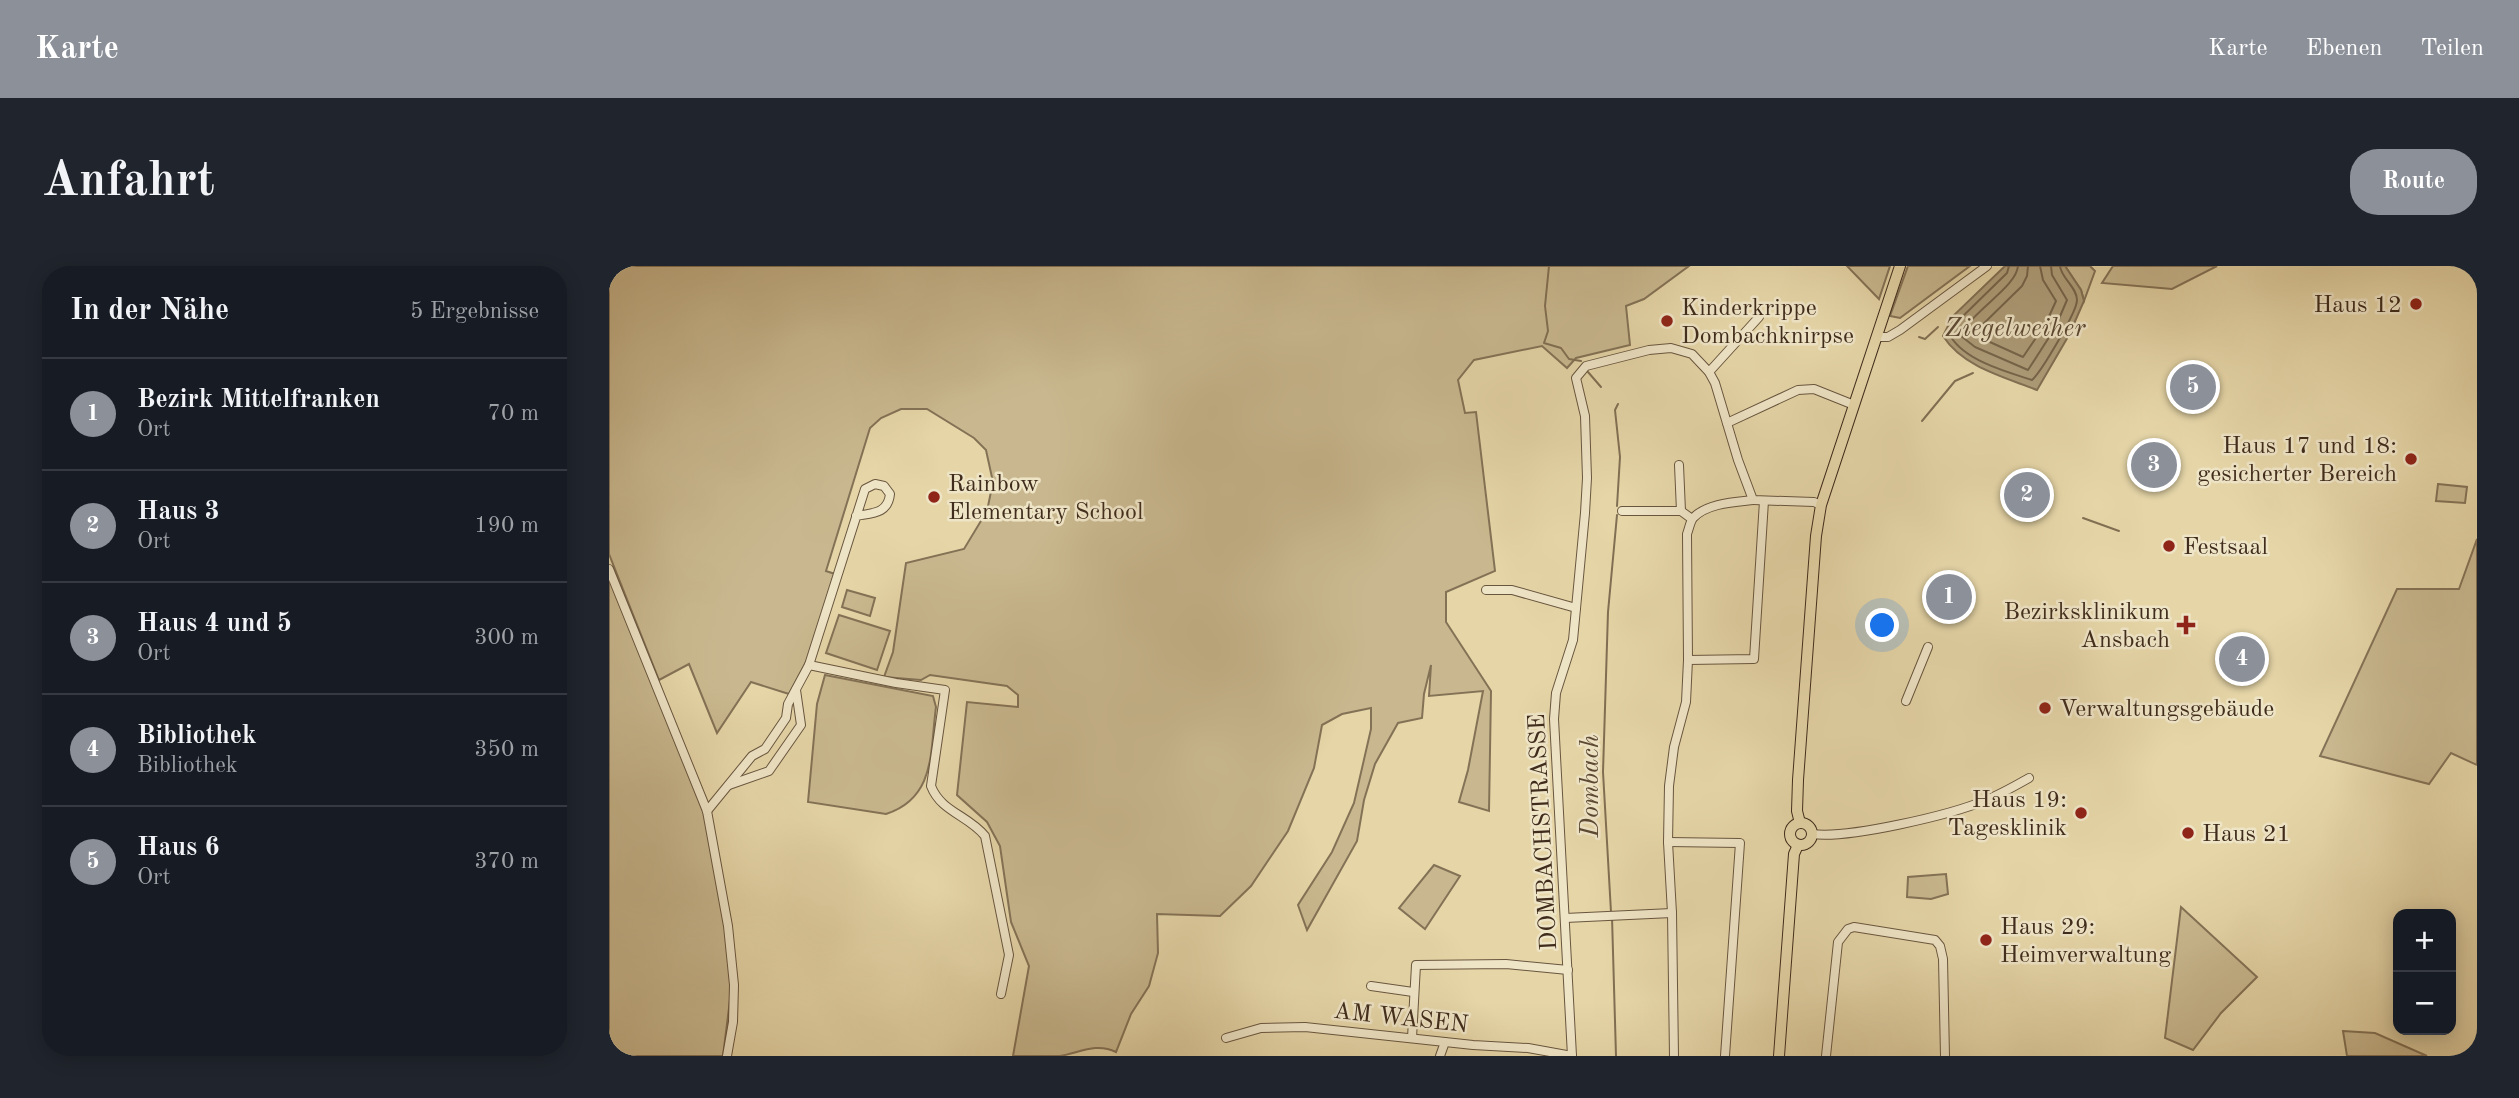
<!DOCTYPE html>
<html lang="de">
<meta charset="utf-8">
<style>
:root{--surface:#171b24;--page:#20242c;--text:#f1f3f6;--muted:#9ea1a6;--line:#363941;--accent:#8c9099}
body{margin:0;font-family:"Old Standard TT",serif;background:var(--page);color:var(--text)}
.controls{position:absolute;right:21px;bottom:21px;display:grid;overflow:hidden;border-radius:14px;box-shadow:0 4px 18px #0003}
.controls button{width:63px;height:63px;display:grid;place-items:center;padding:0;border:0;border-bottom:2px solid var(--line);background:var(--surface);color:var(--text);font:35px sans-serif}
.you{position:absolute;left:1274px;top:360px;width:24px;height:24px;margin:-18px;border:5px solid #fff;border-radius:50%;background:#1a73e8;box-shadow:0 0 0 10px #1a73e833}
.badge{display:grid;place-items:center;width:46px;height:46px;border-radius:50%;background:var(--accent);color:#fff;font-size:23px;font-weight:700}
.pin{position:absolute;translate:-50% -50%;border:4px solid #fff;box-shadow:0 2px 7px #0006}
.list{margin:0;padding:0;list-style:none}
h2{display:flex;justify-content:space-between;align-items:center;height:91px;margin:0;padding:0 28px;font-size:30px}
h2 small{font-size:23px;font-weight:400;color:var(--muted)}
.list li{display:grid;grid-template-columns:46px 1fr auto;gap:21px;align-items:center;box-sizing:border-box;height:112px;padding:0 28px;border-top:2px solid var(--line)}
.list b{display:block;font-size:26px;white-space:nowrap}
.list p{margin:0;font-size:23px;white-space:nowrap;color:var(--muted)}
.list em{font-size:23px;font-style:normal;color:var(--muted)}
.map{position:relative;flex:none;width:1868px;height:790px;overflow:hidden;border-radius:28px}
header{display:flex;align-items:center;gap:42px;box-sizing:border-box;height:98px;padding:0 35px;background:var(--accent);color:#fff}
header strong{font-size:33px}
nav{display:flex;gap:38px;margin-inline-start:auto;font-size:24px}
.intro{display:flex;align-items:center;justify-content:space-between;box-sizing:border-box;height:168px;padding:0 42px}
h1{margin:0;font-size:49px}
.button{padding:18px 32px;border-radius:28px;background:var(--accent);color:#fff;font-size:24px;font-weight:700}
main{display:flex;gap:42px;padding:0 42px}
aside{flex:1;background:var(--surface);border-radius:28px;box-shadow:0 4px 18px #0003}
.map>svg:first-child{display:block}
</style>
<header>
<strong>Karte</strong>
<nav><a>Karte</a><a>Ebenen</a><a>Teilen</a></nav>
</header>
<div class="intro"><h1>Anfahrt</h1><a class="button">Route</a></div>
<main>
<aside>
<h2>In der Nähe<small>5 Ergebnisse</small></h2>
<ul class="list">
<li><span class="badge">1</span><div><b>Bezirk Mittelfranken</b><p>Ort</p></div><em>70 m</em></li>
<li><span class="badge">2</span><div><b>Haus 3</b><p>Ort</p></div><em>190 m</em></li>
<li><span class="badge">3</span><div><b>Haus 4 und 5</b><p>Ort</p></div><em>300 m</em></li>
<li><span class="badge">4</span><div><b>Bibliothek</b><p>Bibliothek</p></div><em>350 m</em></li>
<li><span class="badge">5</span><div><b>Haus 6</b><p>Ort</p></div><em>370 m</em></li>
</ul>
</aside>
<div class="map">
<svg width="1868" height="790" viewBox="0 0 1868 790">
<rect width="100%" height="100%" fill="#e5d5a7"/>
<filter id="stains"><feTurbulence type="fractalNoise" baseFrequency=".00286" numOctaves="4"/><feColorMatrix values="0 0 0 0 .2 0 0 0 0 .09 0 0 0 0 .02 0 0 0 .5 -.17"/></filter>
<radialGradient id="worn" r=".72"><stop offset=".6" stop-color="#630" stop-opacity="0"/><stop offset="1" stop-color="#630" stop-opacity=".3"/></radialGradient>
<g fill="#c9b88f" stroke="#847256" stroke-width="2">
<path d="M0,0H1080L1035,33L1017,40L1021,79L967,92L958,102L933,80L865,94L849,114L856,147L867,146L886,305L837,326V356L882,425L880,545L850,536L859,504L874,425L820,430L822,399L815,428L813,452L789,457L766,498L755,534L748,575L698,664L689,639L723,586L745,537L762,463V442L733,448L713,459L705,502L679,565L642,620L611,650L548,648L549,687L540,720L522,748L507,786C487,776 470,787 451,790C436,790 419,790 404,790L420,700L402,656L391,580L378,556L348,529L358,436L409,441V429L398,420L321,409L312,414L275,411L284,386L297,297L355,283L378,245L384,216L377,184L365,172L318,143H292L272,152L261,162L217,305L226,308L198,394L180,428L142,416L108,467L80,398L50,414L0,288Z"/>
<path d="M1238,0H1281L1270,33Z"/>
<path d="M1299,0H1361L1291,52L1281,50Z"/>
<path d="M1456,0H1481L1486,5L1475,35L1472,24Z"/>
<path d="M1504,0H1608L1563,23L1493,17Z"/>
<path d="M1829,218L1858,221L1856,237L1827,235Z"/>
<path d="M1868,273V499L1842,487L1820,518L1711,490L1788,323H1850Z"/>
<path d="M0,312L96,548L117,662L123,718L114,790H0Z"/>
<path d="M238,324L266,332L261,350L233,341Z"/>
<path d="M230,349L281,365L268,404L217,387Z"/>
<path d="M216,409L324,430L327,441C321,485 327,532 277,548L199,536L208,438Z"/>
<path d="M825,599L851,610L816,663L790,642Z"/>
<path d="M1337,608L1339,628L1322,633L1298,631L1299,611Z"/>
<path d="M1572,641L1648,711L1612,747L1584,784L1556,772Z"/>
<path d="M1734,765L1766,767L1818,790H1738Z"/>
</g>
<path fill="#ad9c78" stroke="#816f53" stroke-width="2" d="M1396,0H1456L1472,24L1475,35L1460,69L1428,124C1395,111 1354,101 1334,70L1344,50Z"/>
<g fill="none" stroke-linecap="round" stroke-linejoin="round">
<g stroke="#76644a" stroke-width="2">
<path d="M1400,0L1398,7L1351,53L1342,71C1357,95 1398,106 1423,114C1432,106 1468,46 1468,34C1468,21 1452,12 1451,0"/>
<path d="M1409,0C1407,22 1362,45 1352,70L1366,81L1419,104L1446,62L1458,34L1443,9L1442,0"/>
<path d="M1419,0L1418,10L1413,20L1366,66L1372,72L1414,91L1437,57L1447,35L1434,14L1431,0"/>
</g>
<g stroke="#816f53" stroke-width="2">
<path d="M940,0L936,40L939,65L935,77L952,82L960,93L972,95"/>
<path d="M1310,71L1316,73L1329,61"/>
<path d="M979,106L992,121"/>
<path d="M1313,155L1346,115L1364,107"/>
<path d="M1008,240L1011,191L1006,144L1009,138"/>
<path d="M1474,252L1510,265"/>
<path d="M1002,646L994,506L999,346L1008,249"/>
<path d="M1003,651L1007,790"/>
</g>
<defs>
<g id="minor">
<path d="M1268,71H1279L1291,64L1378,0"/>
<path d="M1100,106L1150,51"/>
<path d="M1118,157L1189,124L1205,123L1245,139"/>
<path d="M1070,199L1072,245L1083,253"/>
<path d="M1013,245H1072"/>
<path d="M0,303L98,545L119,660L125,719L124,756L118,790"/>
<path d="M877,324H903L967,342"/>
<path d="M1079,394L1145,393L1155,235"/>
<path d="M200,399C219,341 237,281 256,223L266,218L275,220L281,228C279,248 263,247 247,250"/>
<path d="M1297,435L1319,381"/>
<path d="M120,519L160,505L192,459L187,424"/>
<path d="M98,545L143,490L156,483L177,452L179,438L200,399L287,417L336,424L322,520C332,546 359,549 376,570L400,689L392,728"/>
<path d="M1203,568C1239,573 1342,549 1377,534C1392,528 1406,520 1420,512"/>
<path d="M1059,576L1131,577L1116,790"/>
<path d="M956,652L1063,647"/>
<path d="M762,720L804,726"/>
<path d="M617,772L652,762L696,761L864,779L919,782L963,790"/>
<path d="M803,772L807,699L897,698L959,704"/>
<path d="M831,790L836,776"/>
<path d="M963,790L945,453L947,427L964,374L976,247L978,212L976,150L967,112L977,100L1040,84L1062,82L1083,88L1100,106L1106,117L1129,194L1144,234L1205,236L1212,239"/>
<path d="M1065,790L1063,647L1059,576L1060,520L1065,481L1077,436L1079,394L1078,268C1080,263 1081,256 1084,252C1098,237 1126,236 1144,234"/>
<path d="M1217,790L1229,676L1239,663L1245,661L1326,674L1331,680L1334,693L1336,790"/>
</g>
<g id="major">
<circle cx="1192" cy="568" r="11"/>
<path d="M1191,557L1188,545L1189,514L1207,270L1212,239L1291,0"/>
<path d="M1170,790L1185,588L1189,579"/>
</g>
</defs>
<use href="#minor" stroke="#69563f" stroke-width="10"/>
<use href="#major" stroke="#402c1c" stroke-width="12"/>
<use href="#minor" stroke="#eee4c6" stroke-width="8"/>
<use href="#major" stroke="#e5d5a7" stroke-width="10"/>
</g>
<g fill="#8f2418" stroke="#eee4c6" stroke-width="2.5">
<circle cx="1807" cy="38" r="7"/>
<circle cx="1058" cy="55" r="7"/>
<circle cx="1802" cy="193" r="7"/>
<circle cx="325" cy="231" r="7"/>
<circle cx="1560" cy="280" r="7"/>
<path d="M1573.5 348.5h7v7h7v7h-7v7h-7v-7h-7v-7h7z"/>
<circle cx="1436" cy="442" r="7"/>
<circle cx="1472" cy="547" r="7"/>
<circle cx="1579" cy="567" r="7"/>
<circle cx="1377" cy="674" r="7"/>
</g>
<g text-anchor="middle" stroke-width="5" stroke-linejoin="round" paint-order="stroke">
<g font-size="24" fill="#402c1c" stroke="#eee4c6" text-anchor="start">
<text x="1793" y="46" text-anchor="end">Haus 12</text>
<text x="1072" y="49">Kinderkrippe<tspan x="1072" dy="28">Dombachknirpse</tspan></text>
<text x="1788" y="187" text-anchor="end">Haus 17 und 18:<tspan x="1788" dy="28">gesicherter Bereich</tspan></text>
<text x="339" y="225">Rainbow<tspan x="339" dy="28">Elementary School</tspan></text>
<text x="1574" y="288">Festsaal</text>
<text x="1561" y="353" text-anchor="end">Bezirksklinikum<tspan x="1561" dy="28">Ansbach</tspan></text>
<text x="1450" y="450">Verwaltungsgebäude</text>
<text x="1458" y="541" text-anchor="end">Haus 19:<tspan x="1458" dy="28">Tagesklinik</tspan></text>
<text x="1593" y="575">Haus 21</text>
<text x="1391" y="668">Haus 29:<tspan x="1391" dy="28">Heimverwaltung</tspan></text>
</g>
<g font-size="24" fill="#402c1c" stroke="#eee4c6">
<text transform="translate(933 566) rotate(-93)" y="8">DOMBACHSTRASSE</text>
<text transform="translate(792 751) rotate(6)" y="8">AM WASEN</text>
</g>
<g font-size="26" font-style="italic" fill="#5b4833" stroke="#eee4c6">
<text x="1406" y="70">Ziegelweiher</text>
<text transform="translate(980 520) rotate(-90)" y="9">Dombach</text>
</g>
</g>
<rect width="100%" height="100%" filter="url(#stains)"/>
<rect width="100%" height="100%" fill="url(#worn)"/>
</svg>
<div class="controls">
<button>+</button>
<button>−</button>
</div>
<div class="you"></div>
<div class="pin badge" style="left:1340px;top:331px">1</div>
<div class="pin badge" style="left:1418px;top:229px">2</div>
<div class="pin badge" style="left:1545px;top:199px">3</div>
<div class="pin badge" style="left:1633px;top:393px">4</div>
<div class="pin badge" style="left:1584px;top:121px">5</div>
</div>
</main>
